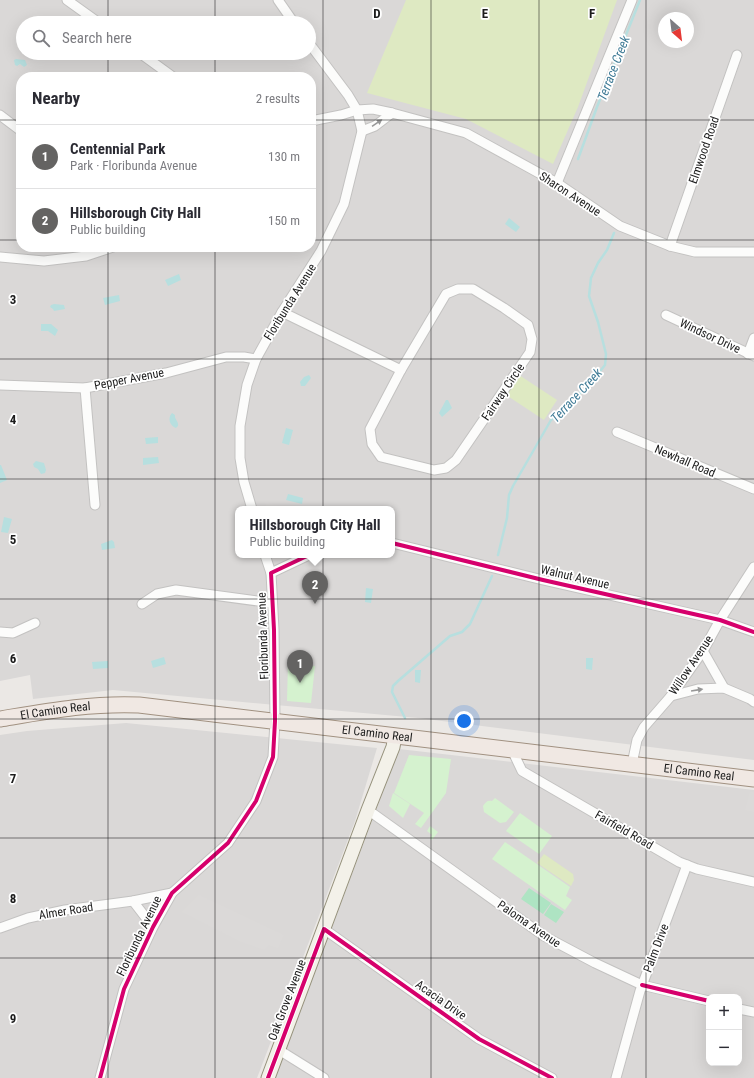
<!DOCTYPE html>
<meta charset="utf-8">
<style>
:root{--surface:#fff;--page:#f2f2f3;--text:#2b2b33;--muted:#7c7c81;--line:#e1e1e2;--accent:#646362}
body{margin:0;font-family:"Roboto Condensed",sans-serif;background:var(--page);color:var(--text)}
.controls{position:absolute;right:12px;bottom:12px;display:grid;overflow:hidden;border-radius:8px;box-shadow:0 4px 16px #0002}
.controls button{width:36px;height:36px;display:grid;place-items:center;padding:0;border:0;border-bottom:1px solid var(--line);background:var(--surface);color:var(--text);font:20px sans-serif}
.compass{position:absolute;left:658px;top:12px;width:36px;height:36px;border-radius:50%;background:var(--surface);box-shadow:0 4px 16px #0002;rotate:152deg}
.you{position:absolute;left:464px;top:721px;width:14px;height:14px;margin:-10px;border:3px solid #fff;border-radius:50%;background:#1a73e8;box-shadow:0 0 0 6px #1a73e833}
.badge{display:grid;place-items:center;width:26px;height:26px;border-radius:50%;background:var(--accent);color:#fff;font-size:13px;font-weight:700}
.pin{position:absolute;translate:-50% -33px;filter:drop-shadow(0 1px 2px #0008)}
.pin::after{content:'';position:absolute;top:21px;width:14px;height:12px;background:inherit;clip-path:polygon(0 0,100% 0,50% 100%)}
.popup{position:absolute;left:235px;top:506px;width:160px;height:52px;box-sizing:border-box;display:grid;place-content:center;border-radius:8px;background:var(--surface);filter:drop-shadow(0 1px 3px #0005);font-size:13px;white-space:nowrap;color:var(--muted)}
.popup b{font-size:15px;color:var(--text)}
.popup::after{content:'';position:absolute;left:50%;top:100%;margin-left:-8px;border:8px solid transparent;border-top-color:var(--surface)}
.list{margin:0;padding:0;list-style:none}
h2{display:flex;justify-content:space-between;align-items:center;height:52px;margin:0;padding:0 16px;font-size:17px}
h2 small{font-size:13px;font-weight:400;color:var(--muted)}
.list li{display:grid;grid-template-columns:26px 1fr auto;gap:12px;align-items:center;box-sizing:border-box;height:64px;padding:0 16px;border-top:1px solid var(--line)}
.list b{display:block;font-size:15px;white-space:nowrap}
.list p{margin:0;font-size:13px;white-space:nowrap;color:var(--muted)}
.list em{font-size:13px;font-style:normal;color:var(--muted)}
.icon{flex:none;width:22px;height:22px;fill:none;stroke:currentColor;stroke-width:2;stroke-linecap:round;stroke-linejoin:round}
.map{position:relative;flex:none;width:754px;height:1078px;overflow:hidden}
.search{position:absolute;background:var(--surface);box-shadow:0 4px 16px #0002;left:16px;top:16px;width:300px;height:44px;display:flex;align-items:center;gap:10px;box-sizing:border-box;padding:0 14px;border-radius:22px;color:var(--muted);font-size:15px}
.panel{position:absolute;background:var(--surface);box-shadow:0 4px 16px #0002;left:16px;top:72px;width:300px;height:180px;border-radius:16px}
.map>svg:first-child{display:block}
</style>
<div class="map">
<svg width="754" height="1078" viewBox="0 0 754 1078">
<rect width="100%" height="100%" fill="#ebe8e5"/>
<g fill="#dad8d7" fill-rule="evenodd">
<path d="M0,0H754V760L418,718L113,690L33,699L30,675L0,681ZM664,18H688V42H664ZM23,23H309V53H23ZM21,77H311V247H21ZM238,509H392V555H238Z"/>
<path d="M126,723L377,748L355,821L257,1078H0V735L27,731Z"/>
<path d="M399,749L754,790V1078H275ZM709,997H739V1063H709Z"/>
</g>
<g fill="#dee9c2">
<path d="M406,0H617L578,107L553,164L466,119L367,93Z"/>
<path d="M519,375L557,400L544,420L506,395Z"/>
<path d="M544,854L573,874L574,880L571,886L537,863Z"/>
</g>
<g fill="#d5f2cf">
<path d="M288,663L315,666L311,703L287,701Z"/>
<path d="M409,755L451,759L446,793L421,828L415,824L424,813L394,793Z"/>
<path d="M393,793L410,804L403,818L389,806Z"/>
<path d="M495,798L514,812L506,822L500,823L484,812L483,806C486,802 487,800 492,801Z"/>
<path d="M520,813L552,836L539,854L506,831Z"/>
<path d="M430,826L438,832L432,840L430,838L432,835L427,831Z"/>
<path d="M505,842L570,887L566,896L572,900L565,910L492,859Z"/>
</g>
<g fill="#aee4c3">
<path d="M529,888L551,903L543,914L521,899Z"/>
<path d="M551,904L564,912L556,923L544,915Z"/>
</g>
<g fill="#dbd9d8">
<path d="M265,502L293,509H267Z"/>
<path d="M750,792H754V812L745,810Z"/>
<path d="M199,895L284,935L278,948L269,945L264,950L239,941L182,912Z"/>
</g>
<g fill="#b7dfdf">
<path d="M16,59L25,60L27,65L24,67L20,64L17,66L15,65L14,60Z"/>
<path d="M509,218L520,227L516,232L505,224Z"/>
<path d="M179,274L181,280L168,286L165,280Z"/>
<path d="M119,295L120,301L105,305L103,298Z"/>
<path d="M54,304L64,305L65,309L54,311L53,309L50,307L51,305Z"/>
<path d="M41,324H51L58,330L55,336L48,331H41Z"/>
<path d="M309,375L311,378L305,386H301L300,382L304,377Z"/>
<path d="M446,400H448L452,408L442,417L439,413Z"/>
<path d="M172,413L175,415C174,419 179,421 178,426L176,428C170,426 167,418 172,413Z"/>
<path d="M286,428L293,430L289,445L282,443Z"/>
<path d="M158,437V443L146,444L145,438Z"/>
<path d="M158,457L159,463L143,465V458Z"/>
<path d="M36,461L44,463L46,470L45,473L41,474L38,469L34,467L33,464Z"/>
<path d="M0,465H1L7,480L0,483Z"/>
<path d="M288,494L303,498L302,504L286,500Z"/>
<path d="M4,517L12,519L8,533L1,532Z"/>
<path d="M112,540L114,542L115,548L102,550L101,544Z"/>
<path d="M366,588L373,589L371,603L365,602Z"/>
<path d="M164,657L166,664L153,668L151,661Z"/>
<path d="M586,658H593L592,670L586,669Z"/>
<path d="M108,661V668L93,669L92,662Z"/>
<path d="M415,670H421L420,683L415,682Z"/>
</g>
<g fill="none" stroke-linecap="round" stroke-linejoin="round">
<g stroke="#b7dfdf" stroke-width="2.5">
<path d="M578,159L597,107L640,0"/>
<path d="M498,555L507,518L509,495L513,486L551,420L590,384L605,365L606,354L598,322L589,296L591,278L598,263L607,250L614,233"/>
<path d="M405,718L392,692L393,686L398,681L450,636L462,632L470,624L492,576"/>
</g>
<defs>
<g id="street">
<path d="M67,0L99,23"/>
<path d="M278,0L294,23"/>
<path d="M140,53L173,77"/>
<path d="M0,115L21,131"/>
<path d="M311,121L341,115L357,110L373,109L392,113L466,133L557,183L620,226L670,246L695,252H754"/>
<path d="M362,131L375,126L392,113"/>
<path d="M557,183L632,0"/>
<path d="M670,246L737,55"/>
<path d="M0,257L44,261L86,256L113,247"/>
<path d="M458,289H473L504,308L528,325L532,339L530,352L456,460L446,468L434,470L381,457L372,444L370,429L401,370L446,294Z"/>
<path d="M282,312L401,370"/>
<path d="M666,315L754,356"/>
<path d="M748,354L754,338"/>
<path d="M0,385L85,388L166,373L226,357H244L256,359"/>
<path d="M85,388L95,505"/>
<path d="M617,432L754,489"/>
<path d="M252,509L244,482L240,458V426L247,385L256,359L282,312L321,251L344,204L362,131L357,110L348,95L309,43"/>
<path d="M392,543L543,580L720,620L754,632"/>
<path d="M271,573L309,555"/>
<path d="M142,604L157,594L176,590L272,603"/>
<path d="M0,632L13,633L35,623"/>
<path d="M703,651L724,688"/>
<path d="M671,696L698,689L724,688L750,699L754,702"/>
<path d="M512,750L522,771L679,862L697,869L754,882"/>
<path d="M632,764L637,740L644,727L671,696L703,651L720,620L754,567"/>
<path d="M368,810L544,936L595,963L642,985L709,1001"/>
<path d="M133,901L153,927"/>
<path d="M0,928L28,918L65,910L133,901L172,893"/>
<path d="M324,929L479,1039L552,1078"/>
<path d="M739,1009L754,1012"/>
<path d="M279,1050L324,1078"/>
<path d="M100,1078L124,989L153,927L172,893L228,843L256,801L273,757L275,721L274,630L271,573L265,555"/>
<path d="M616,1078L640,991L687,865"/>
</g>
<path id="secondary" d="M268,1078L368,810L393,747L395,736"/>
<g id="primary">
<path id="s1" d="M0,719C48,711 90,703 139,705L754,779"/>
</g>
</defs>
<use href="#street" stroke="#c3c2c1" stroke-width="11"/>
<use href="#secondary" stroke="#96927c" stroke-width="15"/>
<use href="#primary" stroke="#a19181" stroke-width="17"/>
<use href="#street" stroke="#fcfcfb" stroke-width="9"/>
<use href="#secondary" stroke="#f3f1e9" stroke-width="13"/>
<use href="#primary" stroke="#f0e8e3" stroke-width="15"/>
<defs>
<g id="cycleway">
<path d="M392,543L543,580L720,620L754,632"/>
<path d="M642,985L709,1001"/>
<path d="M100,1078L124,989L153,927L172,893L228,843L256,801L273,757L275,721L274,630L271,573L309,555"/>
<path d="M268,1078L324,929L479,1039L552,1078"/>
</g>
</defs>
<use href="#cycleway" stroke="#fff" stroke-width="6"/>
<use href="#cycleway" stroke="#d6006c" stroke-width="4"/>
</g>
<defs><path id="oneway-solid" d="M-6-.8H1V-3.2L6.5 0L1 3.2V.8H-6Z"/></defs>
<g fill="#979797">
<use href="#oneway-solid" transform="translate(377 123) rotate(-34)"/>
<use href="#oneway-solid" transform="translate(697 690) rotate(-9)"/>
</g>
<path fill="none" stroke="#1c1c1c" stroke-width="1" stroke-opacity="0.55" d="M108,0V23M215,0V23M323,0V1078M431,0V1078M539,0V1078M646,0V1078M108,53V77M215,53V77M0,120H21M311,120H754M0,240H21M311,240H754M108,247V1078M215,247V1078M0,359H754M0,479H754M0,599H754M0,719H754M0,838H754M0,958H754"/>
<g text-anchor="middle" stroke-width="3.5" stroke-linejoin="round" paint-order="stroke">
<g font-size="12" fill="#1c1c1c" stroke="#fff">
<text transform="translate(704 150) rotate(-71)" y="4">Elmwood Road</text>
<text transform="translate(570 194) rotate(33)" y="4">Sharon Avenue</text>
<text transform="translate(290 302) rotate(-58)" y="4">Floribunda Avenue</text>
<text transform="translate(710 336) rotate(25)" y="4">Windsor Drive</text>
<text transform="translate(129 379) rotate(-11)" y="4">Pepper Avenue</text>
<text transform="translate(503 392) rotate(-56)" y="4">Fairway Circle</text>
<text transform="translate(685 461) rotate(23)" y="4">Newhall Road</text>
<text transform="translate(575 577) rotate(13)" y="4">Walnut Avenue</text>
<text transform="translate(263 636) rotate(-92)" y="4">Floribunda Avenue</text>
<text transform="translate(691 665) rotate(-56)" y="4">Willow Avenue</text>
<text dy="4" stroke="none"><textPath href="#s1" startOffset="56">El Camino Real</textPath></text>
<text dy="4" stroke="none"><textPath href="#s1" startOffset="380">El Camino Real</textPath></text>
<text dy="4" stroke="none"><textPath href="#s1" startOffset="704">El Camino Real</textPath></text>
<text transform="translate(624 830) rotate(30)" y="4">Fairfield Road</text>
<text transform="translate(66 911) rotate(-9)" y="4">Almer Road</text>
<text transform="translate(529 924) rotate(34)" y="4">Paloma Avenue</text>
<text transform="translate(139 936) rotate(-64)" y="4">Floribunda Avenue</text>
<text transform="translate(656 948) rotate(-69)" y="4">Palm Drive</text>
<text transform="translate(287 1000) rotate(-69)" y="4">Oak Grove Avenue</text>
<text transform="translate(441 1000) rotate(35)" y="4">Acacia Drive</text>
</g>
<g font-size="13" font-style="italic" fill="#3f7b96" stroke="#fff">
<text transform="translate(613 68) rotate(-69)" y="5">Terrace Creek</text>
<text transform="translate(576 395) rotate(-47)" y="5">Terrace Creek</text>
</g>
</g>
<g font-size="13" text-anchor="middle" font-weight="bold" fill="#1c1c1c" stroke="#fff" stroke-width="3.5" stroke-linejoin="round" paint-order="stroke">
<text x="377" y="18">D</text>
<text x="485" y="18">E</text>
<text x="592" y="18">F</text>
<text x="13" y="304">3</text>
<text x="13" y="424">4</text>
<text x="13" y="544">5</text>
<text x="13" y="663">6</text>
<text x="13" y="783">7</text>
<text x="13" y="903">8</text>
<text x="13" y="1023">9</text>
</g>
</svg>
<div class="controls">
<button>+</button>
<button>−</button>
</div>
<svg class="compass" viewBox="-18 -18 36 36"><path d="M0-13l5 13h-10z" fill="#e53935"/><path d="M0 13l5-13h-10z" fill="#7c7c81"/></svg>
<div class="you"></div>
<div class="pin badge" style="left:300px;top:683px">1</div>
<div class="pin badge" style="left:315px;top:604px">2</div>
<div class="popup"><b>Hillsborough City Hall</b>Public building</div>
<div class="search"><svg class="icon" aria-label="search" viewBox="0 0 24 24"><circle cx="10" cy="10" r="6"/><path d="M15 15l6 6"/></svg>Search here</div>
<section class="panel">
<h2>Nearby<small>2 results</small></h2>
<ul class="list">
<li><span class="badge">1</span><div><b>Centennial Park</b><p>Park · Floribunda Avenue</p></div><em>130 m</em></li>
<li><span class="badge">2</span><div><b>Hillsborough City Hall</b><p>Public building</p></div><em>150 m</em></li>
</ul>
</section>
</div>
